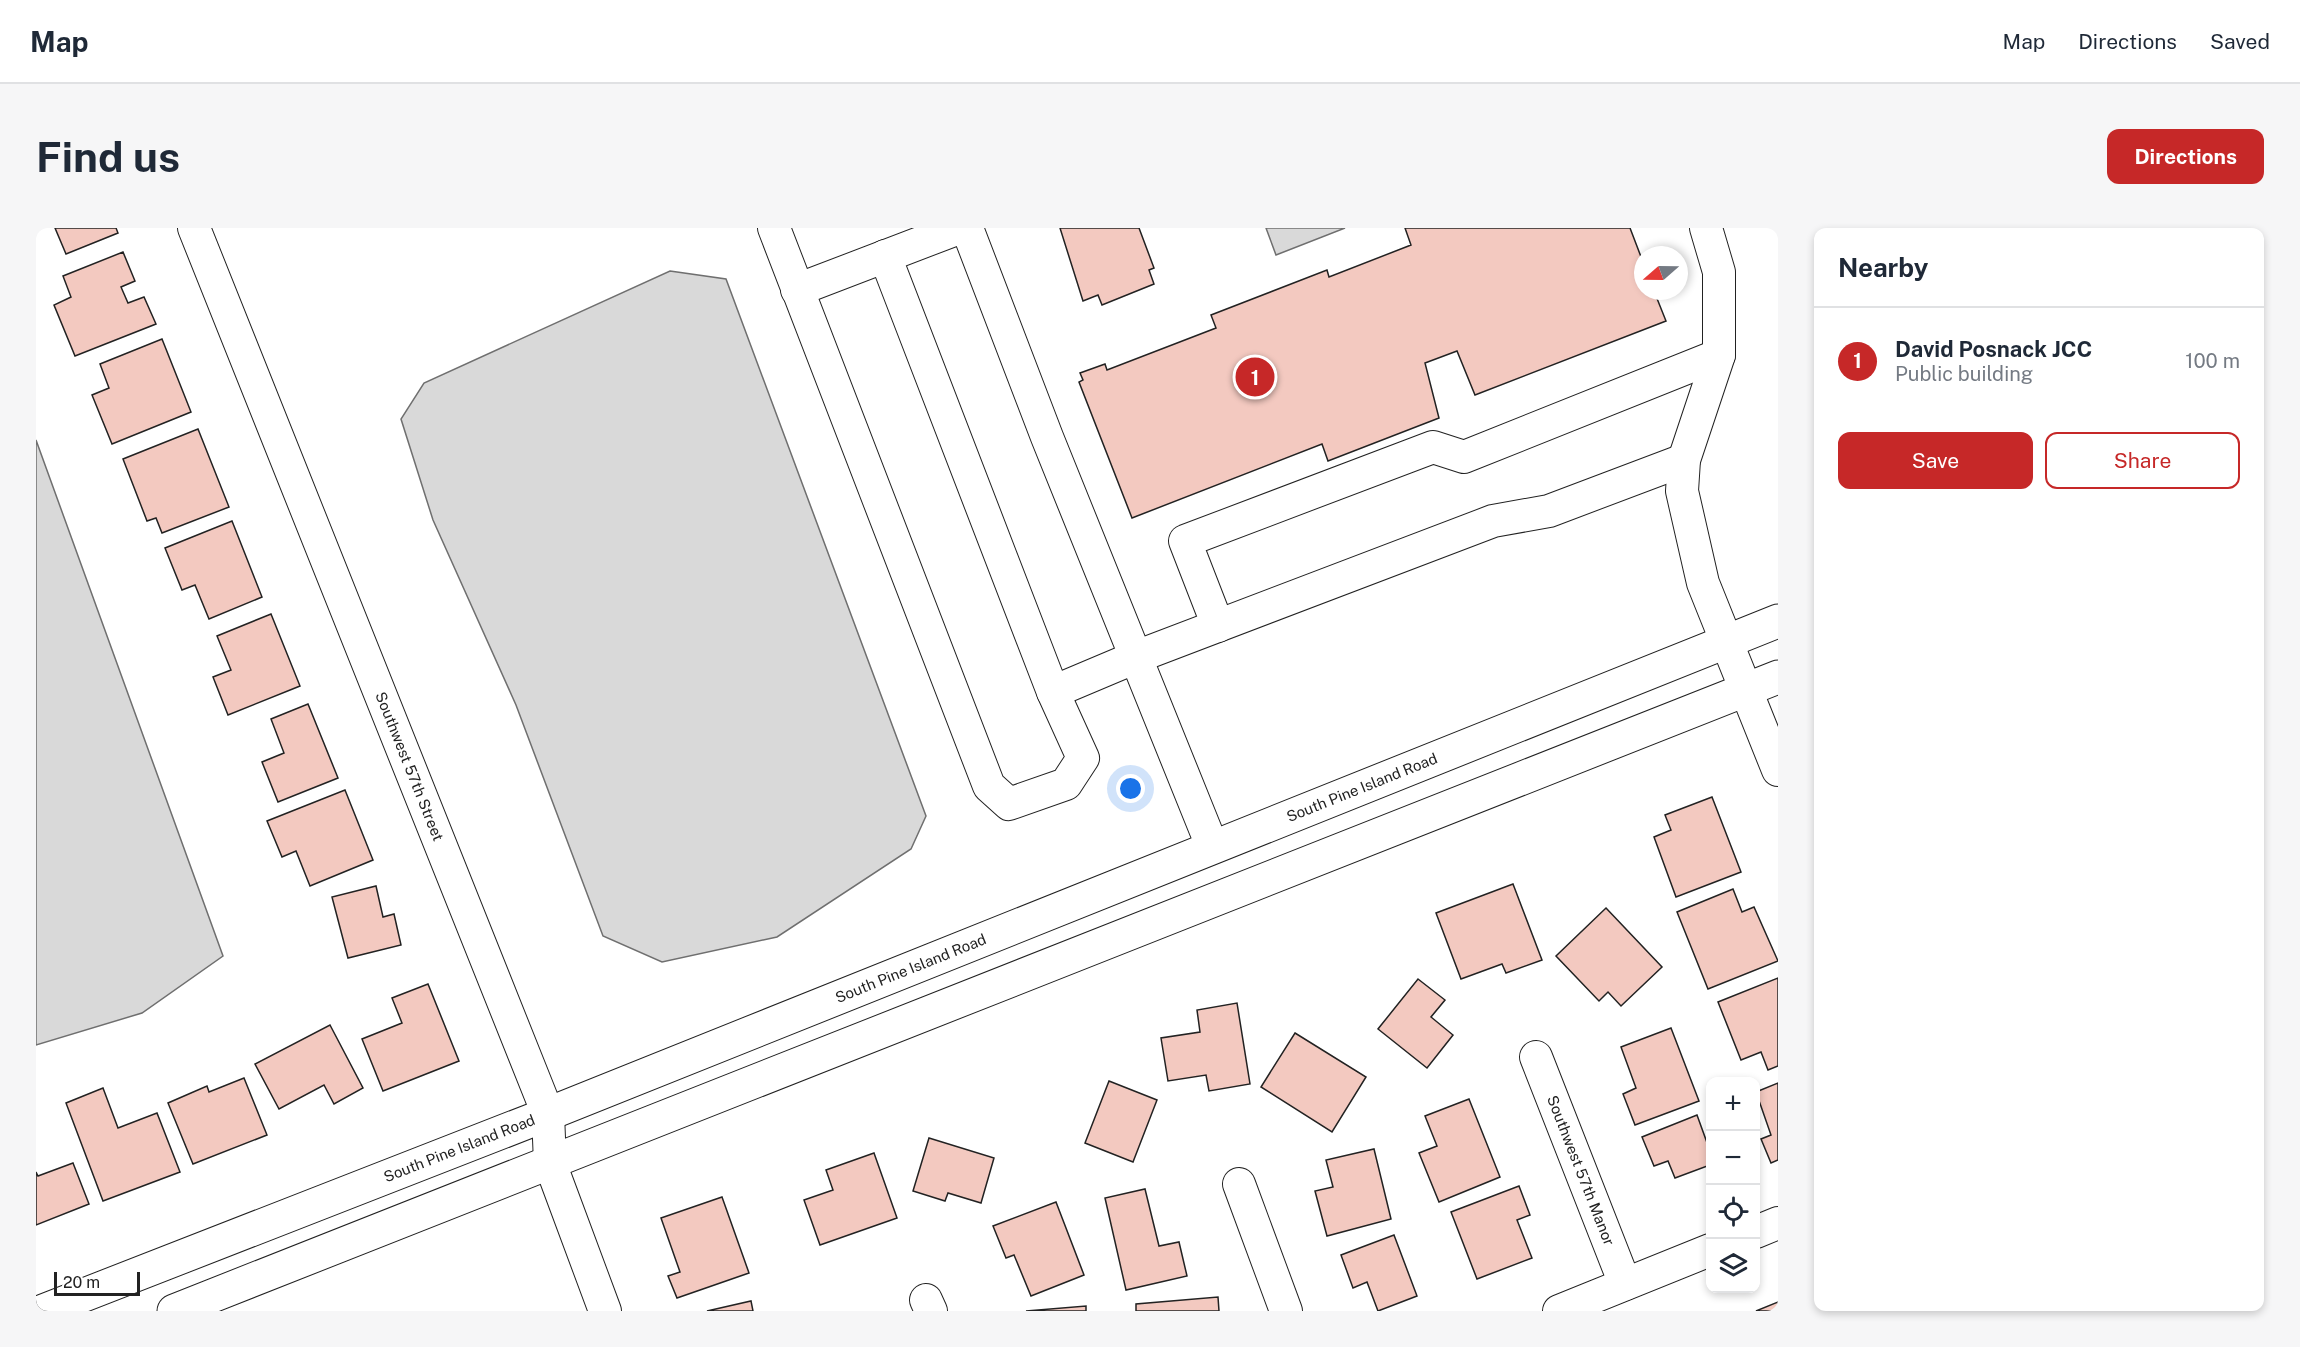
<!DOCTYPE html>
<meta charset="utf-8">
<style>
:root{--surface:#fff;--page:#f6f6f7;--text:#1f2937;--muted:#747a83;--line:#e0e1e3;--accent:#c62828}
body{margin:0;font-family:"Public Sans",sans-serif;background:var(--page);color:var(--text)}
.controls{position:absolute;right:18px;bottom:18px;display:grid;overflow:hidden;border-radius:12px;box-shadow:0 3px 9px #0003}
.controls button{width:54px;height:54px;display:grid;place-items:center;padding:0;border:0;border-bottom:2px solid var(--line);background:var(--surface);color:var(--text);font:30px sans-serif}
.compass{position:absolute;left:1598px;top:18px;width:54px;height:54px;border-radius:50%;background:var(--surface);box-shadow:0 3px 9px #0003;rotate:250deg}
.scale{position:absolute;left:18px;bottom:15px;width:86px;box-sizing:border-box;padding-left:6px;border:3px solid #222;border-top:0;font-size:16px;line-height:21px;white-space:nowrap;color:#222;-webkit-text-stroke:4px #fff;paint-order:stroke}
.you{position:absolute;left:1095px;top:561px;width:21px;height:21px;margin:-15px;border:4px solid #fff;border-radius:50%;background:#1a73e8;box-shadow:0 0 0 9px #1a73e833}
.badge{display:grid;place-items:center;width:39px;height:39px;border-radius:50%;background:var(--accent);color:#fff;font-size:20px;font-weight:700}
.pin{position:absolute;translate:-50% -50%;border:3px solid #fff;box-shadow:0 2px 6px #0006}
.list{margin:0;padding:0;list-style:none}
h2{display:flex;justify-content:space-between;align-items:center;height:78px;margin:0;padding:0 24px;font-size:26px}
h2 small{font-size:20px;font-weight:400;color:var(--muted)}
.list li{display:grid;grid-template-columns:39px 1fr auto;gap:18px;align-items:center;box-sizing:border-box;height:108px;padding:0 24px;border-top:2px solid var(--line)}
.list b{display:block;font-size:22px;white-space:nowrap}
.list p{margin:0;font-size:20px;white-space:nowrap;color:var(--muted)}
.list em{font-size:20px;font-style:normal;color:var(--muted)}
.actions{display:flex;gap:12px;padding:18px 24px}
.actions a{flex:1;padding:14px 0;border:2px solid var(--accent);border-radius:12px;text-align:center;font-size:21px;color:var(--accent)}
.actions .main{background:var(--accent);color:#fff}
.icon{flex:none;width:33px;height:33px;fill:none;stroke:currentColor;stroke-width:2;stroke-linecap:round;stroke-linejoin:round}
.map{position:relative;flex:none;width:1742px;height:1083px;overflow:hidden;border-radius:12px}
header{display:flex;align-items:center;gap:36px;box-sizing:border-box;height:84px;padding:0 30px;background:var(--surface);border-bottom:2px solid var(--line)}
header strong{font-size:28px}
nav{display:flex;gap:33px;margin-inline-start:auto;font-size:21px}
.intro{display:flex;align-items:center;justify-content:space-between;box-sizing:border-box;height:144px;padding:0 36px}
h1{margin:0;font-size:42px}
.button{padding:15px 27px;border-radius:12px;background:var(--accent);color:#fff;font-size:21px;font-weight:700}
main{display:flex;gap:36px;padding:0 36px}
aside{flex:1;background:var(--surface);border-radius:12px;box-shadow:0 3px 9px #0003}
.map>svg:first-child{display:block}
</style>
<header>
<strong>Map</strong>
<nav><a>Map</a><a>Directions</a><a>Saved</a></nav>
</header>
<div class="intro"><h1>Find us</h1><a class="button">Directions</a></div>
<main>
<div class="map">
<svg width="1742" height="1083" viewBox="0 0 1742 1083">
<rect width="100%" height="100%" fill="#fff"/>
<g fill="#d9d9d9" stroke="#6f6f6f" stroke-width="1.5">
<path d="M1230,0H1309L1240,27Z"/>
<path d="M634,43L690,51L890,588L875,621L741,709L626,734L567,708L480,477L397,292L365,191L388,155Z"/>
<path d="M0,212L187,728L106,785L0,817Z"/>
</g>
<g fill="#f3c9c0" stroke="#222" stroke-width="1.5">
<path d="M19,0H80L82,5L30,26Z"/>
<path d="M1024,0H1103L1118,40L1113,42L1118,56L1066,77L1062,67L1047,73Z"/>
<path d="M1369,0H1594L1607,34V63H1618L1630,93L1439,167L1421,123L1389,135L1403,190L1292,233L1286,216L1096,290L1043,154L1047,152L1044,145L1069,136L1071,142L1180,100L1175,87L1291,42L1293,49L1375,17Z"/>
<path d="M87,24L99,53L85,59L92,75L108,69L120,96L39,128L18,77L35,69L27,48Z"/>
<path d="M126,111L155,184L76,216L56,167L73,160L64,136Z"/>
<path d="M162,201L193,279L126,305L120,290L111,293L87,231Z"/>
<path d="M196,293L226,369L173,391L159,357L146,362L129,320Z"/>
<path d="M235,386L264,458L192,487L177,449L195,442L181,408Z"/>
<path d="M272,476L302,550L242,574L226,534L248,525L235,491Z"/>
<path d="M309,562L337,632L274,658L260,623L246,629L231,593Z"/>
<path d="M1676,569L1705,644L1640,669L1618,609L1635,602L1629,587Z"/>
<path d="M1477,656L1506,732L1470,745L1466,736L1425,751L1400,685Z"/>
<path d="M340,658L347,689L358,686L365,717L312,730L296,669Z"/>
<path d="M1697,661L1706,684L1718,679L1742,733L1672,761L1641,684Z"/>
<path d="M1570,680L1626,739L1585,778L1572,764L1563,773L1520,728Z"/>
<path d="M1742,750V838L1732,842L1725,824L1705,832L1682,774Z"/>
<path d="M1382,751L1409,772L1395,789L1417,807L1391,840L1342,801Z"/>
<path d="M392,756L423,833L347,863L326,811L366,795L356,770Z"/>
<path d="M1201,775L1214,856L1173,863L1170,847L1132,853L1125,810L1164,804L1161,782Z"/>
<path d="M294,797L327,860L298,876L288,857L243,881L219,836Z"/>
<path d="M1635,800L1663,873L1599,897L1587,866L1600,860L1585,819Z"/>
<path d="M1259,805L1330,849L1296,904L1225,859Z"/>
<path d="M208,850L231,907L157,936L132,875L171,858L173,864Z"/>
<path d="M1073,853L1121,872L1097,934L1049,915Z"/>
<path d="M1742,855V932L1735,935L1725,911L1735,907L1720,864Z"/>
<path d="M67,860L82,900L121,885L144,944L67,973L30,875Z"/>
<path d="M1433,871L1464,949L1403,974L1383,925L1401,918L1389,888Z"/>
<path d="M1661,887L1674,923V937L1639,950L1632,933L1618,938L1606,909Z"/>
<path d="M893,910L958,930L945,975L912,965L909,973L877,963Z"/>
<path d="M1338,921L1355,991L1291,1008L1279,963L1297,959L1290,932Z"/>
<path d="M838,925L861,990L784,1017L768,972L797,962L790,942Z"/>
<path d="M37,935L53,976L0,997V944L2,948Z"/>
<path d="M1483,958L1494,987L1481,992L1496,1030L1441,1051L1415,984Z"/>
<path d="M1109,961L1123,1018L1143,1014L1151,1048L1090,1062L1069,970Z"/>
<path d="M686,969L713,1045L641,1070L632,1048L644,1044L625,990Z"/>
<path d="M1020,974L1048,1047L995,1068L978,1027L970,1030L957,998Z"/>
<path d="M1358,1007L1381,1068L1342,1083L1331,1054L1317,1060L1305,1027Z"/>
<path d="M1182,1069L1183,1083H1100V1076Z"/>
<path d="M715,1073L717,1083H671Z"/>
<path d="M1742,1074V1083H1720Z"/>
<path d="M1050,1078V1083H990Z"/>
</g>
<g fill="none" stroke-linecap="round" stroke-linejoin="round">
<defs>
<g id="minor">
<path id="s1" d="M158,0L512,886L514,935L569,1083"/>
<path d="M738,0L953,558L973,576L1030,556L1047,530L1017,464L849,28"/>
<path d="M931,0L1011,209L1176,618"/>
<path d="M1670,0L1683,44V127L1648,232L1646,263L1667,355L1742,542"/>
<path d="M761,62L923,0"/>
<path d="M1182,398L1149,313L1397,219L1428,229L1683,127"/>
<path d="M1017,464L1100,429L1457,293L1513,283L1648,232"/>
<path id="s2" d="M1500,829L1589,1056"/>
<path d="M1203,956L1250,1083"/>
<path d="M1720,1004L1742,995"/>
<path d="M890,1072L895,1083"/>
<path d="M1523,1083L1674,1022"/>
</g>
<g id="major">
<path id="s3" d="M7,1083L512,886L1742,393"/>
<path d="M138,1083L1742,449"/>
</g>
</defs>
<use href="#minor" stroke="#222" stroke-width="34"/>
<use href="#major" stroke="#222" stroke-width="35"/>
<use href="#minor" stroke="#fff" stroke-width="32"/>
<use href="#major" stroke="#fff" stroke-width="33"/>
</g>
<g text-anchor="middle" stroke-width="4.5" stroke-linejoin="round" paint-order="stroke">
<g font-size="15" fill="#222" stroke="#fff">
<text dy="5" stroke="none"><textPath href="#s1" startOffset="580">Southwest 57th Street</textPath></text>
<text dy="5" stroke="none"><textPath href="#s3" startOffset="1419">South Pine Island Road</textPath></text>
<text dy="5" stroke="none"><textPath href="#s3" startOffset="933">South Pine Island Road</textPath></text>
<text dy="5" stroke="none"><textPath href="#s3" startOffset="447">South Pine Island Road</textPath></text>
<text dy="5" stroke="none"><textPath href="#s2" startOffset="122">Southwest 57th Manor</textPath></text>
</g>
</g>
</svg>
<div class="controls">
<button>+</button>
<button>−</button>
<button><svg class="icon" aria-label="locate" viewBox="0 0 24 24"><circle cx="12" cy="12" r="6"/><path d="M12 2v4M12 18v4M2 12h4M18 12h4"/></svg></button>
<button><svg class="icon" aria-label="layers" viewBox="0 0 24 24"><path d="M12 4l9 5-9 5-9-5zM3 14l9 5 9-5"/></svg></button>
</div>
<svg class="compass" viewBox="-18 -18 36 36"><path d="M0-13l5 13h-10z" fill="#e53935"/><path d="M0 13l5-13h-10z" fill="#747a83"/></svg>
<div class="scale">20 m</div>
<div class="you"></div>
<div class="pin badge" style="left:1219px;top:149px">1</div>
</div>
<aside>
<h2>Nearby<small></small></h2>
<ul class="list">
<li><span class="badge">1</span><div><b>David Posnack JCC</b><p>Public building</p></div><em>100 m</em></li>
</ul>
<div class="actions"><a class="main">Save</a><a>Share</a></div>
</aside>
</main>
